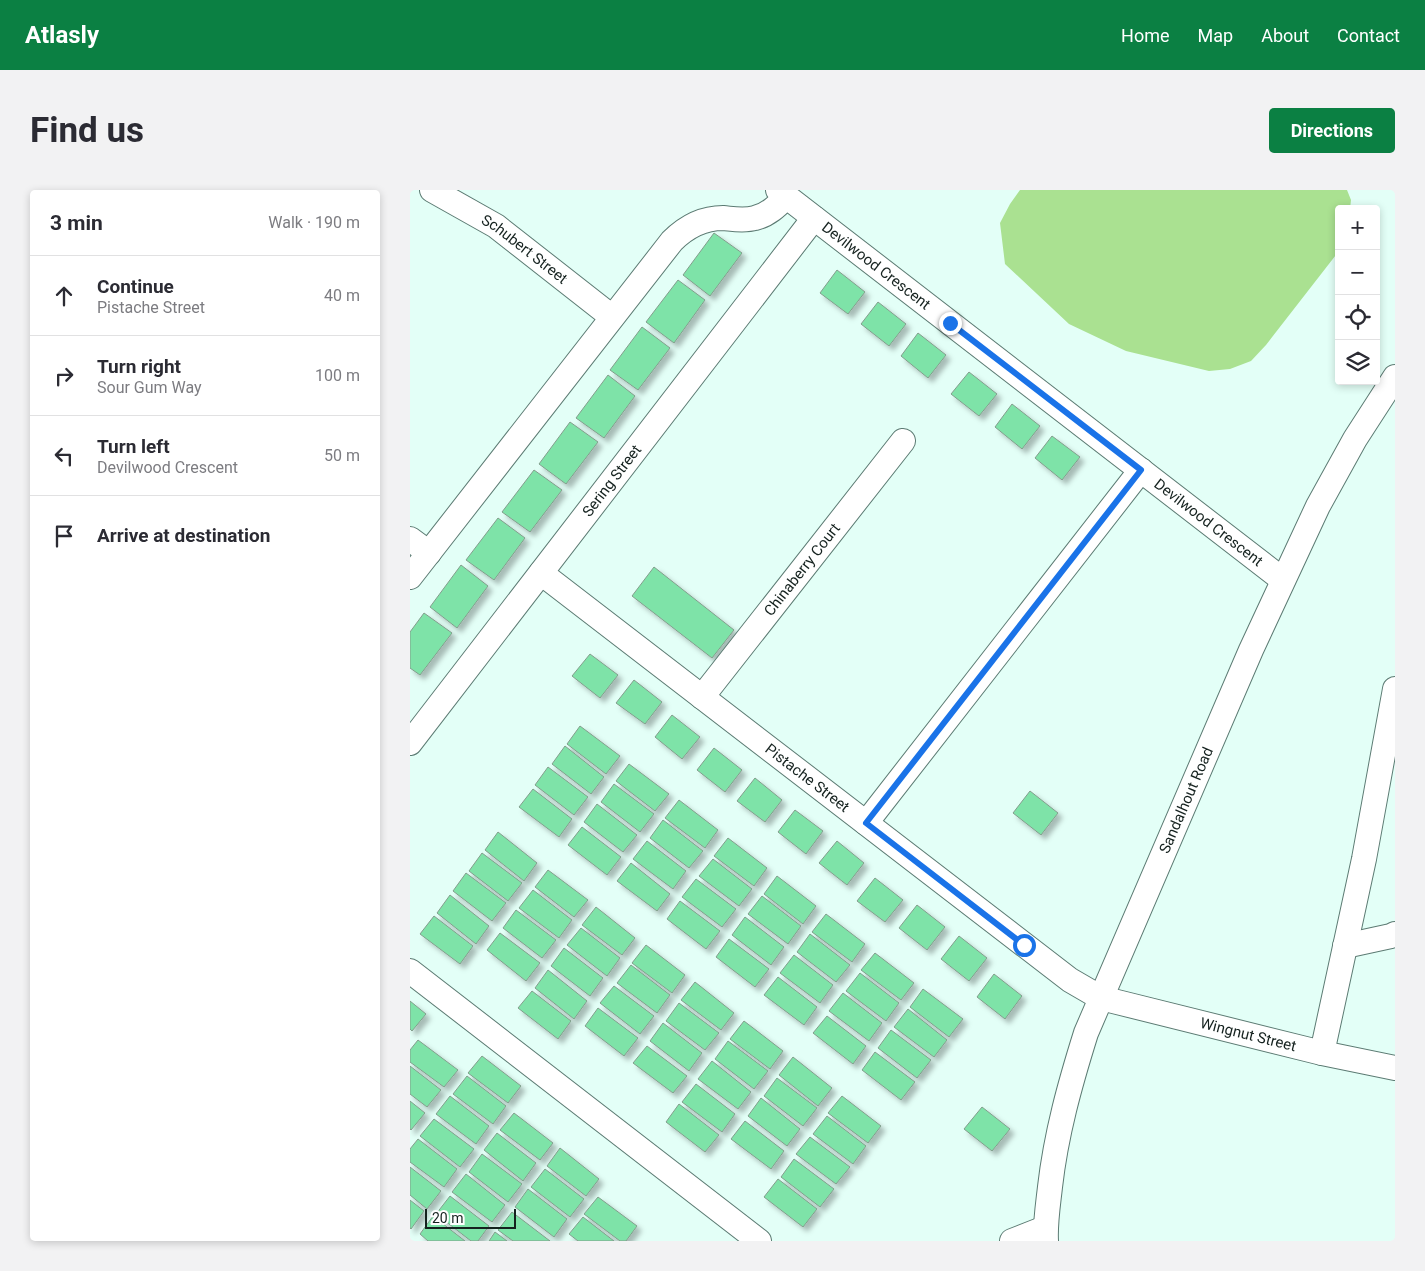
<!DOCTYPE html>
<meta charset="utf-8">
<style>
:root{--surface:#fff;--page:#f2f2f3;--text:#2b2b33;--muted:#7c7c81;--line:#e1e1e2;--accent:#0b8043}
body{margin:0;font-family:Roboto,sans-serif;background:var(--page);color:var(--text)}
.controls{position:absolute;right:15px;top:15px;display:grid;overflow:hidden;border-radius:5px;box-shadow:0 2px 8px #0003}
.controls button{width:45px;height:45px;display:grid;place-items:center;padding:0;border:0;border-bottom:1px solid var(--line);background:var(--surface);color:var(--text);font:25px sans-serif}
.scale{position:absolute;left:15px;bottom:12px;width:91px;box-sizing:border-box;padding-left:5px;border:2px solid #15221f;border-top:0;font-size:14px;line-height:18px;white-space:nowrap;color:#15221f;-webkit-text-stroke:4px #fff;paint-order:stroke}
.stop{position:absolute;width:15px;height:15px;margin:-11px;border:4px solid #1a73e8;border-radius:50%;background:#fff}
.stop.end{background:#1a73e8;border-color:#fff;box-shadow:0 1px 5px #0008}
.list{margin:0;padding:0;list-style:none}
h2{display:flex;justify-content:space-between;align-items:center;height:65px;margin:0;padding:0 20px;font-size:21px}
h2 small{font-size:16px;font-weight:400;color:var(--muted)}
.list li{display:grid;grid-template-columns:32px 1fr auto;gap:15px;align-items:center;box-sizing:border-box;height:80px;padding:0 20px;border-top:1px solid var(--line)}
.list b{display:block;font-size:19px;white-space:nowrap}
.list p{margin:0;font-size:16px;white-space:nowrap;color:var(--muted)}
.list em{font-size:16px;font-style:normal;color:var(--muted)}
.icon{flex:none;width:28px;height:28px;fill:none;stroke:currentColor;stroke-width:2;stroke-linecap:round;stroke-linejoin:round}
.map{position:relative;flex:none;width:985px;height:1051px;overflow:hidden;border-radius:5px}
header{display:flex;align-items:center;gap:30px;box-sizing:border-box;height:70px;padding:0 25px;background:var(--accent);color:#fff}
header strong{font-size:24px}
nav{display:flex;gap:28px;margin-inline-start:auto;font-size:18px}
.intro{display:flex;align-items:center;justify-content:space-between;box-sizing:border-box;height:120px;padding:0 30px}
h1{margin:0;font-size:35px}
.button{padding:12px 22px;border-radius:5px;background:var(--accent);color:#fff;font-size:18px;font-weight:700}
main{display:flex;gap:30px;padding:0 30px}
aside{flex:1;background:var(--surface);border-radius:5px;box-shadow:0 2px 8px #0003}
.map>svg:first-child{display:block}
</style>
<header>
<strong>Atlasly</strong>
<nav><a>Home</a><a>Map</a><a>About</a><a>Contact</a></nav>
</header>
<div class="intro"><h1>Find us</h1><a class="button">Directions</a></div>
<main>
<aside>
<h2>3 min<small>Walk · 190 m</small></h2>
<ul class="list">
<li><svg class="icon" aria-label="ahead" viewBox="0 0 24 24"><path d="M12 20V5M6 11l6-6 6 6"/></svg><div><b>Continue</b><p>Pistache Street</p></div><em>40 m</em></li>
<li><svg class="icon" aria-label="right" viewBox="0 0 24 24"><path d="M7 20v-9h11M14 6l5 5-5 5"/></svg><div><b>Turn right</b><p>Sour Gum Way</p></div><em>100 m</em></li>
<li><svg class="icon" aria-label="left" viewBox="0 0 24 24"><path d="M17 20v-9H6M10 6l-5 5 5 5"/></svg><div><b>Turn left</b><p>Devilwood Crescent</p></div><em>50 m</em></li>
<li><svg class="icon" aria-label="arrive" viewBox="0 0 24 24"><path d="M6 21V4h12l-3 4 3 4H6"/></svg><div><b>Arrive at destination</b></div></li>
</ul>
</aside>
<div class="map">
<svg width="985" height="1051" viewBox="0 0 985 1051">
<defs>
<filter id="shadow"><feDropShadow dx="4.5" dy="4.5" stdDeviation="2.5" flood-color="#0004"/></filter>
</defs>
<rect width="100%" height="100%" fill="#e3fff7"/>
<path fill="#aae191" d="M610,0H937L941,10L940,19H929V61L856,155L841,171L820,179L799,181L716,161L659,134L595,74L590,33L600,14Z"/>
<g fill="#7ee3a8" stroke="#839d8c" filter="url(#shadow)">
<path d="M304,43L332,63L300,106L273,85Z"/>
<path d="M427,80L455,102L438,124L410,103Z"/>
<path d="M268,90L295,110L264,153L236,132Z"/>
<path d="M468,112L496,134L479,156L451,134Z"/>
<path d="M232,137L260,158L228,200L200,180Z"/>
<path d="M508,143L536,165L518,188L491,166Z"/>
<path d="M559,182L587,204L569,226L541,204Z"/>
<path d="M198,185L225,206L194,248L166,228Z"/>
<path d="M602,214L630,236L612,259L585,237Z"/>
<path d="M160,232L188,252L156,294L129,274Z"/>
<path d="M642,246L670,267L652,290L625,268Z"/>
<path d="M124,280L152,300L120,342L92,322Z"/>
<path d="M88,328L115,348L84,390L56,370Z"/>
<path d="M51,375L78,396L47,438L20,417Z"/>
<path d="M244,377L324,440L302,468L222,406Z"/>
<path d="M14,423L42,443L10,485L0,478V442Z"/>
<path d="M180,464L208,485L190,508L162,486Z"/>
<path d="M224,490L252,512L235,534L206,513Z"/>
<path d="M262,525L290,547L272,569L245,547Z"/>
<path d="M170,536L210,566L196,584L157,554Z"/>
<path d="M155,556L194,587L181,604L142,574Z"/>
<path d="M304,558L332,580L315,602L287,580Z"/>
<path d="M219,574L259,604L245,621L206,591Z"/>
<path d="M138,577L178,607L164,625L125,595Z"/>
<path d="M345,588L372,610L355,632L327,611Z"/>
<path d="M204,594L244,624L230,642L191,612Z"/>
<path d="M123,599L162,629L149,647L109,617Z"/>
<path d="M620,601L648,623L631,645L603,623Z"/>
<path d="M269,610L308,640L295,658L255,628Z"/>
<path d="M187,614L227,645L213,662L174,632Z"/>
<path d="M385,620L413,641L396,664L368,642Z"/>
<path d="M253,630L293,661L279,678L240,648Z"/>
<path d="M172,637L211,667L197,685L158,655Z"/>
<path d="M88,642L127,673L114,691L75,660Z"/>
<path d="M318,648L357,678L344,696L304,666Z"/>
<path d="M237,651L276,681L263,699L223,669Z"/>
<path d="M427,651L454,673L437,695L409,673Z"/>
<path d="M72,663L112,693L98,711L59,681Z"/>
<path d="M303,669L342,699L329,716L289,686Z"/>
<path d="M221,673L260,704L247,721L207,691Z"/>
<path d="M138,680L178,710L164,727L125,697Z"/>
<path d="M56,683L96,713L82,731L43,701Z"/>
<path d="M367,686L406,716L393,734L354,704Z"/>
<path d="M465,688L493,710L475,732L447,711Z"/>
<path d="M286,689L326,719L312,737L272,707Z"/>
<path d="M123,700L162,730L149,748L109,718Z"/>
<path d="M40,705L79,736L66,754L27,723Z"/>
<path d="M352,706L391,736L378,754L338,724Z"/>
<path d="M270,711L310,741L296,759L257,729Z"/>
<path d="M507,715L535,737L517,760L489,738Z"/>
<path d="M186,717L225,748L212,765L172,735Z"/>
<path d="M106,720L146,750L132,768L93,738Z"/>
<path d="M416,724L455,754L442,772L402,742Z"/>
<path d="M24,726L63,756L50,774L10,744Z"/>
<path d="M335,727L374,757L361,775L322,745Z"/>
<path d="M171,738L210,768L197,786L157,755Z"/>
<path d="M90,743L130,773L116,791L77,760Z"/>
<path d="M400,744L440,775L426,792L387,762Z"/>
<path d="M549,746L577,768L559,791L531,769Z"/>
<path d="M319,749L359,779L345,797L306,767Z"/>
<path d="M236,755L275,785L262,803L222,773Z"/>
<path d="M154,758L193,788L180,806L141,776Z"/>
<path d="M465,763L504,793L491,810L451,780Z"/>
<path d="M384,765L423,795L410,813L370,783Z"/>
<path d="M221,775L260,805L247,823L207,793Z"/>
<path d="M138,780L177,811L164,829L125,798Z"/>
<path d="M450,783L489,813L476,831L436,801Z"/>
<path d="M584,784L612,806L595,829L567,807Z"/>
<path d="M368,787L407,817L394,835L354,805Z"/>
<path d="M285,792L324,823L311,840L271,810Z"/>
<path d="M204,796L244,826L230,844L190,813Z"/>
<path d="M513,799L553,829L539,847L500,817Z"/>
<path d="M122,801L161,831L148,849L108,818Z"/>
<path d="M433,803L472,833L459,851L419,821Z"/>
<path d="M0,811L16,824L2,841L0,839Z"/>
<path d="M269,813L309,843L295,860L256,831Z"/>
<path d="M188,818L228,848L214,866L175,836Z"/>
<path d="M498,819L537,850L524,867L484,837Z"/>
<path d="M417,826L456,856L443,874L403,843Z"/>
<path d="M334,831L373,861L360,879L320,849Z"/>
<path d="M253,833L292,863L279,881L240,851Z"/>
<path d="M481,840L521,870L507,888L468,858Z"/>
<path d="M8,850L48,880L34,897L0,872V860Z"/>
<path d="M318,851L358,881L344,899L305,869Z"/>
<path d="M237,856L277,886L263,903L223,873Z"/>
<path d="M465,862L505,892L491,910L452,880Z"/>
<path d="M72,866L111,896L98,913L58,883Z"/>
<path d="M383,867L422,898L408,916L369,885Z"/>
<path d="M302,871L341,902L328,919L288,889Z"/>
<path d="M0,876L31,900L17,917L0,904Z"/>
<path d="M57,886L96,916L83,934L43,904Z"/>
<path d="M367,888L407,918L393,936L354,906Z"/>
<path d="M286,894L325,924L312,942L272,912Z"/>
<path d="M40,906L79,936L66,954L26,924Z"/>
<path d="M432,906L471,936L458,953L418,923Z"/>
<path d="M351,908L390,939L377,956L338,926Z"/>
<path d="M0,911L15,923L1,940L0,939Z"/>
<path d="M269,914L309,945L295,962L256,932Z"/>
<path d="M572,917L600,939L582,961L554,939Z"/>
<path d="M104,923L143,953L130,970L90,940Z"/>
<path d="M417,926L456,956L443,974L403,944Z"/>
<path d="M24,929L64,959L50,977L10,946Z"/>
<path d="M335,931L374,961L361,979L321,949Z"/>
<path d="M87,943L126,973L113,991L74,960Z"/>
<path d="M400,947L440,977L426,994L386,964Z"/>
<path d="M8,949L47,979L34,997L0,972V959Z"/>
<path d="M150,958L189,989L176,1006L137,976Z"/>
<path d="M72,964L112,994L98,1012L59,982Z"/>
<path d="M384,969L424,999L410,1017L371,987Z"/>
<path d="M0,977L31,1001L17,1019L0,1005Z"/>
<path d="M135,979L174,1009L160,1027L121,997Z"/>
<path d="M56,984L95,1015L82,1032L42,1002Z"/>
<path d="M368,989L407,1019L393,1037L354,1007Z"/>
<path d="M118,999L157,1029L144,1047L105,1017Z"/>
<path d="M40,1006L79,1036L68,1051H61L26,1024Z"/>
<path d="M188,1007L227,1036L216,1051H210L174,1024Z"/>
<path d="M0,1010L14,1021L1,1039L0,1038Z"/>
<path d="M102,1022L140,1051H103L88,1040Z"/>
<path d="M23,1026L55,1051H18L10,1044Z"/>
<path d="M173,1027L204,1051H168L159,1044Z"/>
<path d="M85,1042L97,1051H79Z"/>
</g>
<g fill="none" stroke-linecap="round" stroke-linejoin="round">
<defs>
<g id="minor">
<path id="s1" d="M22,0L86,36L202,127"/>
<path id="s2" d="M368,0L873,390"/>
<path d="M0,349L19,363"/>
<path id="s3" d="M131,383L660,790L691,808L912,863L985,878"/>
<path d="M0,387L262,51C276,37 293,28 313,28C324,29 334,31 345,28C358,25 367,16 376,7"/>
<path id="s4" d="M292,507L493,251"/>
<path id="s5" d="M0,553L404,28"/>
<path d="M456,633L731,280"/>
<path d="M935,756L981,746L985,744"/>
<path d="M0,781L349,1051"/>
<path d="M912,863L954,669L985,499"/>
<path d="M602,1051L635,1038"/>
<path id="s6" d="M636,1051C635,1033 638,1015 640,997C646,944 660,894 676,843L841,460L908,316L945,249L985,187"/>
</g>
</defs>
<use href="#minor" stroke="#5c7b73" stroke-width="26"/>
<use href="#minor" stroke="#fff" stroke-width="24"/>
</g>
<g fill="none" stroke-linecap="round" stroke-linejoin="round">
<path stroke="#1a73e8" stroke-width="6" d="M540,133L731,280L456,633L614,755"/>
</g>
<g text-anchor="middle" stroke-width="5" stroke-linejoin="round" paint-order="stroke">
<g font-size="15" fill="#15221f" stroke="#fff">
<text dy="5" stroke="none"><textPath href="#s1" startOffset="110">Schubert Street</textPath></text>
<text dy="5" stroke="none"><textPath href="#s2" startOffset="124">Devilwood Crescent</textPath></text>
<text dy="5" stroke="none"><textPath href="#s5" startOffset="331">Sering Street</textPath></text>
<text dy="5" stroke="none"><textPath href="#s2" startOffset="544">Devilwood Crescent</textPath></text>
<text dy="5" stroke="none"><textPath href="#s4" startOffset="162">Chinaberry Court</textPath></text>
<text dy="5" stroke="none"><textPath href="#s3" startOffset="336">Pistache Street</textPath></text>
<text dy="5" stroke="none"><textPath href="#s6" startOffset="466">Sandalhout Road</textPath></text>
<text dy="5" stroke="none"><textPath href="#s3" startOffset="855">Wingnut Street</textPath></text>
</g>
</g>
</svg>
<div class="controls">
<button>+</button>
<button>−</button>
<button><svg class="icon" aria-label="locate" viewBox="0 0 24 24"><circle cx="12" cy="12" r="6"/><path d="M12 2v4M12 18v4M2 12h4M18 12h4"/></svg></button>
<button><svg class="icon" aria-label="layers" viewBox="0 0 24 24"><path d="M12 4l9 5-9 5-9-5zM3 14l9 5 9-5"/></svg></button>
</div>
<div class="scale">20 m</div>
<div class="stop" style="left:614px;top:755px"></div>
<div class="stop end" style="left:540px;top:133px"></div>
</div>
</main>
